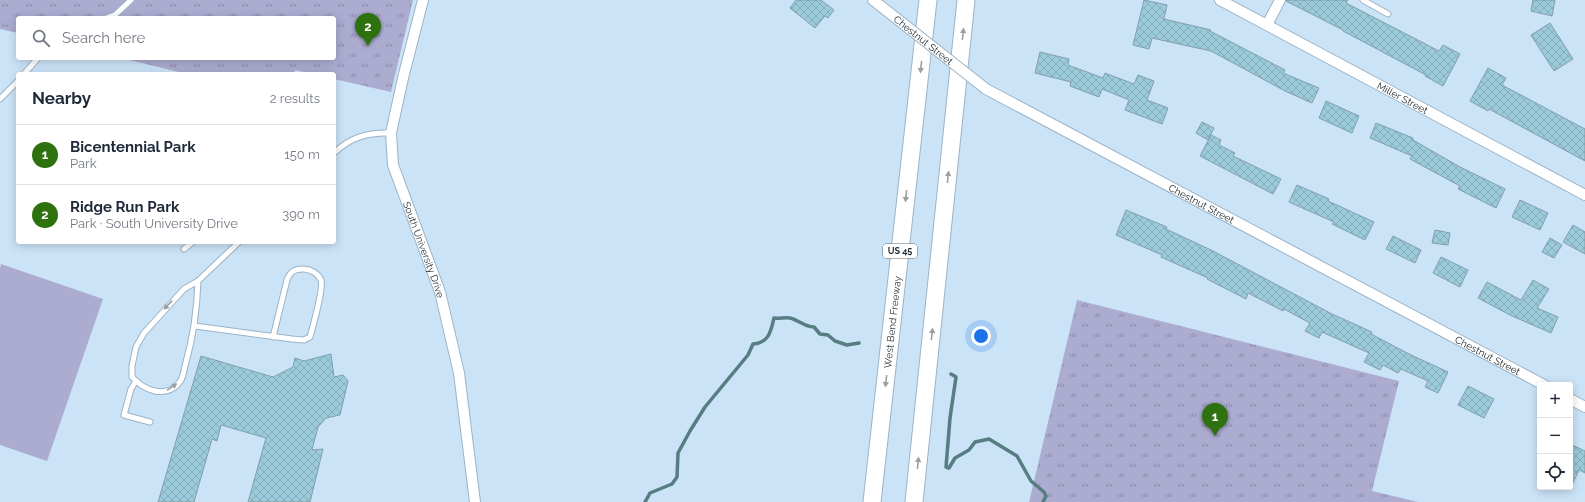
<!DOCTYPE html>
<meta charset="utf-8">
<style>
:root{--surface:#fff;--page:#f2f2f3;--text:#1f2937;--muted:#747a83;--line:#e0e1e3;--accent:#2e7210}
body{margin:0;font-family:Raleway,sans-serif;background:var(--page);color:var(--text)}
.controls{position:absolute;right:12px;bottom:12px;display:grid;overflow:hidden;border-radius:4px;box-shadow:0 2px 10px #0003}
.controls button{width:36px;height:36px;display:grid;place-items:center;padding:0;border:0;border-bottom:1px solid var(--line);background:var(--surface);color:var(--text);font:20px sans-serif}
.you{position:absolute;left:981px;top:336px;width:14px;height:14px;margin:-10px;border:3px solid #fff;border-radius:50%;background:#1a73e8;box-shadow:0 0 0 6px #1a73e833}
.badge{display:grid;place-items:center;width:26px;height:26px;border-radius:50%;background:var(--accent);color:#fff;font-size:13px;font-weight:700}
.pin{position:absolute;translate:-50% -33px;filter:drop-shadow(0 1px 2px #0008)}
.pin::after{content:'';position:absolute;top:21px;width:14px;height:12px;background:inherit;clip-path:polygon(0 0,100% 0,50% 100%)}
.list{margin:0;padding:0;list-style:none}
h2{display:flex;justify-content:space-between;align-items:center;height:52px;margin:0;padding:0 16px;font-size:17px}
h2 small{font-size:13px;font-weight:400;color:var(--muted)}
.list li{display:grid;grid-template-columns:26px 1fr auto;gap:12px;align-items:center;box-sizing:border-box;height:60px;padding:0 16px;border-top:1px solid var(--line)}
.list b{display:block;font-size:15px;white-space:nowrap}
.list p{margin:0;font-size:13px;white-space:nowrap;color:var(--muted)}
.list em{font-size:13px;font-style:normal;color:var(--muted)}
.icon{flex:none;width:22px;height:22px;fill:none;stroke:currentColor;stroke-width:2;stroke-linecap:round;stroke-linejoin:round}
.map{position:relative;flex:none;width:1585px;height:502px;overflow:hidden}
.search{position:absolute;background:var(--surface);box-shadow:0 2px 10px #0003;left:16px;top:16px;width:320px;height:44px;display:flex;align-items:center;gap:10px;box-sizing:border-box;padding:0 14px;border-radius:4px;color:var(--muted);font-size:15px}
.panel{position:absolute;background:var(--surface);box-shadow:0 2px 10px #0003;left:16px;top:72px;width:320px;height:172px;border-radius:4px}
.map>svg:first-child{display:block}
</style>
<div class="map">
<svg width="1585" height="502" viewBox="0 0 1585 502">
<defs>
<pattern id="park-tufts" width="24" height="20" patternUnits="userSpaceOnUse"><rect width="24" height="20" fill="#acacd1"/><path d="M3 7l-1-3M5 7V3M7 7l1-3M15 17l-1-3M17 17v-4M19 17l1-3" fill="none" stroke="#8b8caa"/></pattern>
<pattern id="building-cross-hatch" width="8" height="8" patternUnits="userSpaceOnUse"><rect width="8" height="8" fill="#9bcada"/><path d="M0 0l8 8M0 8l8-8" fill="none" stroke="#85aebb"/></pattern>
</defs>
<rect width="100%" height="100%" fill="#cbe3f7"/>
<path fill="#acacd1" d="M1,264L103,299L47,461L0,445V268Z"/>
<g fill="url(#park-tufts)">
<path d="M0,0H413L391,92L334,79V74H313L295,70L294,74H187L121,58H334V18H18V33L0,29Z"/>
<path d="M1077,300L1399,381L1372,491L1418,502H1029Z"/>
</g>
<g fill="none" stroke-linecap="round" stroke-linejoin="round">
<g stroke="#567d81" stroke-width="3.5">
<path d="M951,374L956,377L950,418L946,467L949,468L955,458L969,450L975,442L989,439L1017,456L1031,481L1044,492L1046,496L1043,502"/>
<path d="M645,502L650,493L672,484L677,477L678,453L690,431L705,407L748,355L753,344C769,343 771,331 774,318C779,319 785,317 790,318C799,320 804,327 814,327L820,334L828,335L835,341L847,345L859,343"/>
</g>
</g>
<g fill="url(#building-cross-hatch)" stroke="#809faa">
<path d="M796,0H821L834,10L828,18L825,16L815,28L790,8Z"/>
<path d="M1144,0L1167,5L1164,19L1211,30L1210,31L1285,70L1283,73L1319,88L1312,103L1285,91L1211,51L1152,38L1149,49L1133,45Z"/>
<path d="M1286,0H1348L1346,3L1439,51L1443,45L1460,54L1443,86L1425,76L1426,75L1343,31V30L1286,1Z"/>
<path d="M1533,0H1555L1552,16L1531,11Z"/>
<path d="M1550,23L1573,59L1554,71L1531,35Z"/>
<path d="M1040,52L1069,59L1068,65L1103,78L1105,73L1134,84L1138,75L1154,81L1147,100L1168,108L1162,124L1125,110L1129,100L1102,89L1099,97L1070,86L1071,82L1035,73Z"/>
<path d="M1488,68L1506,78L1502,85L1585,129V161L1489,109L1488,111L1470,101Z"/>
<path d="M1326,101L1359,116L1352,133L1319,118Z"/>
<path d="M1202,122L1214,128L1208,140L1196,133Z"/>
<path d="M1376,123L1413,138V140L1460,167L1505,189L1496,208L1458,189L1460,186L1410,159L1412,156L1370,138Z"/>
<path d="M1211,135L1221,140L1219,145L1235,153L1233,156L1281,179L1273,194L1200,156Z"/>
<path d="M1297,185L1329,199L1328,201L1374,222L1365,240L1332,224L1334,222L1289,202Z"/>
<path d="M1520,200L1548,213L1540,230L1512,217Z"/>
<path d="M1126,210L1167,227L1166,229L1211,250L1332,314L1372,332L1371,334L1411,355L1448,372L1438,393L1425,387L1428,381L1401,369L1398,373L1383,365L1380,370L1364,362L1369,353L1322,332L1319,338L1305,331L1310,323L1284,309L1283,311L1248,293L1246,299L1207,279L1208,278L1161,257L1162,255L1116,235Z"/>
<path d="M1573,225L1585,232V254L1563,242Z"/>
<path d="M1435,230L1450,233L1448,245L1432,243Z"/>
<path d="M1393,236L1421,250L1415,263L1386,249Z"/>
<path d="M1550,238L1562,245L1554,258L1542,252Z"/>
<path d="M1441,257L1468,270L1460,287L1433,273Z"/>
<path d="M1533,280L1549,289L1537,308L1558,317L1551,333L1510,315L1478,298L1487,282L1521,300Z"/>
<path d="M331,354L334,377L343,375L348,381L340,415L326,418L318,427L312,450L323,449L310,502H248L266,438L221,425L217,441L212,439L194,502H158L201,356L273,377L293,367L295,358L304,361Z"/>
<path d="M1468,386L1494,399L1484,418L1458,405Z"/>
<path d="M1570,444L1585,451V473L1579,470L1570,489Z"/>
</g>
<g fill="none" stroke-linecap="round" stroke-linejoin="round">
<defs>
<g id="service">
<path d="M1363,0L1388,14"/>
<path d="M106,18L115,15L131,0"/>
<path d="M24,74L38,58"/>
<path d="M0,99L18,81"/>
<path d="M334,153C351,137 368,132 391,133"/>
<path d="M184,249L193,242"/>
<path d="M198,281C197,310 194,334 186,362C184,368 184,375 181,380C175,390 165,393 155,391C145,389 139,384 132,377V366L136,347L144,333L184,289L198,281L239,242"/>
<path d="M195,326L292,339L304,340L310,337C313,326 324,288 321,280C318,273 310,269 303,269C294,269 290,272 287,280L273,337"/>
<path d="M136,381L131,389L124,415L150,422"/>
</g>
<g id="minor">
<path id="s1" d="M423,0L403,78L391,133L393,165L440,292L459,373L475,502"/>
<path d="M873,0L882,7"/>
<path id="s2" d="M1220,0L1585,195"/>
<path d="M1267,25L1280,0"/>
<path id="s3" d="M986,89L1544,385"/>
<path d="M1570,399L1585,407"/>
</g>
<g id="motorway">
<path id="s4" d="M872,502L928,0"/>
<path d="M914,502L966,0"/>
</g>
</defs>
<use href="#service" stroke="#9cb3c6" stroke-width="7"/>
<use href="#minor" stroke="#9cb3c6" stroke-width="12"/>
<use href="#motorway" stroke="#9cb3c6" stroke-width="19"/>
<use href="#service" stroke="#fff" stroke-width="5"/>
<use href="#minor" stroke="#fff" stroke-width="10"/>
<use href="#motorway" stroke="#fff" stroke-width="17"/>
<defs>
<g id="minor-bridge">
<path id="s5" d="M882,7L986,89"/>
</g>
</defs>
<use href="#minor-bridge" stroke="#9cb3c6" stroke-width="12" stroke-linecap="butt"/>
<use href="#minor-bridge" stroke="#fff" stroke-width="10"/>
</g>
<defs><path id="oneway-solid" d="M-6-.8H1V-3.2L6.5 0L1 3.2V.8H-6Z"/></defs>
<g fill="#9a9fa2">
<use href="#oneway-solid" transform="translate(963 34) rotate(-84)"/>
<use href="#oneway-solid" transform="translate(921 67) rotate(96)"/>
<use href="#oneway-solid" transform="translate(948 177) rotate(-84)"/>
<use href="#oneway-solid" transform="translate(906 196) rotate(96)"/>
<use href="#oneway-solid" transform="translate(168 305) rotate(133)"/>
<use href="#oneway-solid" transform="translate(932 334) rotate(-84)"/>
<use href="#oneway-solid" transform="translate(886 381) rotate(97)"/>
<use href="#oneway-solid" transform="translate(172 387) rotate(-34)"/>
<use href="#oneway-solid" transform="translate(918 463) rotate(-84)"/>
</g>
<g text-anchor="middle" stroke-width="3.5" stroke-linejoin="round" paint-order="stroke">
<rect fill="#fff" stroke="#62696e" stroke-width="1" x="883" y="244" width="34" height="14" rx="3"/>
<g font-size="9" font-weight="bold" fill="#1f2930">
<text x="900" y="254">US 45</text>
</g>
<g font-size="10" fill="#1f2930" stroke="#fff">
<text dy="4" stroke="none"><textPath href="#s5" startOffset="53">Chestnut Street</textPath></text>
<text dy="4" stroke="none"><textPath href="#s2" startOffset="207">Miller Street</textPath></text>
<text dy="4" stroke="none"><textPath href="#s3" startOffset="244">Chestnut Street</textPath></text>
<text dy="4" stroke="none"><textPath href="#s1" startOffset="259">South University Drive</textPath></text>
<text dy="4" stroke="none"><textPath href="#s4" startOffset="181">West Bend Freeway</textPath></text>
<text dy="4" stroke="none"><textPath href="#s3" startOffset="568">Chestnut Street</textPath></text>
</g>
</g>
</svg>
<div class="controls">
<button>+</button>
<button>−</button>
<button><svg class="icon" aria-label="locate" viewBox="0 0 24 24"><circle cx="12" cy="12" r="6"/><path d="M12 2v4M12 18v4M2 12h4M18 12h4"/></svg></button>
</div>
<div class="you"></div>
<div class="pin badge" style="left:1215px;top:436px">1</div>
<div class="pin badge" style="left:368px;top:46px">2</div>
<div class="search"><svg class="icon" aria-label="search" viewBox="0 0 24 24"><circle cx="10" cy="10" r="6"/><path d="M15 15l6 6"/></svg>Search here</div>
<section class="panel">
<h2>Nearby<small>2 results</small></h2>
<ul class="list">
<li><span class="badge">1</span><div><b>Bicentennial Park</b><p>Park</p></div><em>150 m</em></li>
<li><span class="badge">2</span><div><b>Ridge Run Park</b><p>Park · South University Drive</p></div><em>390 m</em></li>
</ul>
</section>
</div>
